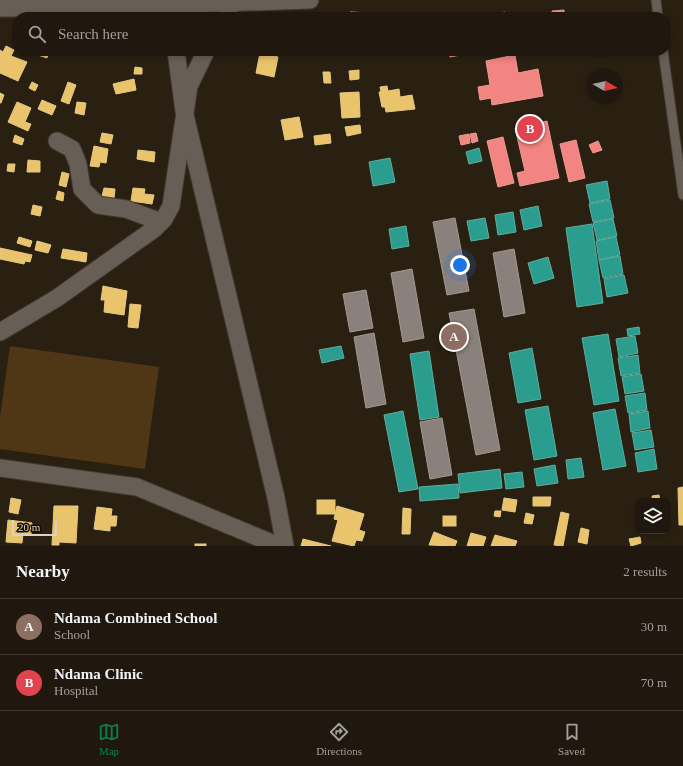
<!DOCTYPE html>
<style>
:root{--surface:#20180e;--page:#282117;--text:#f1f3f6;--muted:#a2a09e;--line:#3d372e;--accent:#0b8043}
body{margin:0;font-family:Georgia,serif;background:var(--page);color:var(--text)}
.controls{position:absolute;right:12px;bottom:12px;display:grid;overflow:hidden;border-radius:8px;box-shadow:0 2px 6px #0003}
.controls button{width:36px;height:36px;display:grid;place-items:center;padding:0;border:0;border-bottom:1px solid var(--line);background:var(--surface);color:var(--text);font:20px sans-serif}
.compass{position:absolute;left:587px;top:68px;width:36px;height:36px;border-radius:50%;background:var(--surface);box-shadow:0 2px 6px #0003;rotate:99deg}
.scale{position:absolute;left:12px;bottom:10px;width:45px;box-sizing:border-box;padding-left:4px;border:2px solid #ddd1c2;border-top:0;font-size:11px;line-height:14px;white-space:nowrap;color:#ddd1c2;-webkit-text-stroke:3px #150c04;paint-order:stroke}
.you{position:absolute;left:460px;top:265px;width:14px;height:14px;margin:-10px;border:3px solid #fff;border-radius:50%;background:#1a73e8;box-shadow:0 0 0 6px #1a73e833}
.badge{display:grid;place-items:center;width:26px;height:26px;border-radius:50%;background:var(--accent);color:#fff;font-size:13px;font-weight:700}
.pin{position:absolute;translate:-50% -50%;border:2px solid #fff;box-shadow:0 1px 4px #0006}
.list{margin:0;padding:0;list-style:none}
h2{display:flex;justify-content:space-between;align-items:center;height:52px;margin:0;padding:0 16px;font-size:17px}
h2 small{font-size:13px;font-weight:400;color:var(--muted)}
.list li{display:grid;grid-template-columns:26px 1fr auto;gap:12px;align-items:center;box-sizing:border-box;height:56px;padding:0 16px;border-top:1px solid var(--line)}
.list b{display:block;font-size:15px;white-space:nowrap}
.list p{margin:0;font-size:13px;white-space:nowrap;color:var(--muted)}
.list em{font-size:13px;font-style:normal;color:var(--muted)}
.icon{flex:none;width:22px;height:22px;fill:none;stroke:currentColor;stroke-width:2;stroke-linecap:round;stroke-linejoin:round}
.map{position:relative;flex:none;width:683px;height:546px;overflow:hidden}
.search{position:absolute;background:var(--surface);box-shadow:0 2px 6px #0003;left:12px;right:12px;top:12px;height:44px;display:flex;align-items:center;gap:10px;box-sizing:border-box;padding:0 14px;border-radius:16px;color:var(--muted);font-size:15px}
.sheet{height:164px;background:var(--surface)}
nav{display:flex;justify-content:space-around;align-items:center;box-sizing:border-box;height:56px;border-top:1px solid var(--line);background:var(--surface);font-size:11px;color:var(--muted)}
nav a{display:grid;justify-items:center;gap:2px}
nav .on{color:var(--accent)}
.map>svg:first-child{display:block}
</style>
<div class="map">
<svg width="683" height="546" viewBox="0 0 683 546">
<rect width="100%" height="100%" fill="#2a2012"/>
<path fill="#4f3615" d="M10,346L159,367L145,469L0,449V417Z"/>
<g fill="#e9c46a" stroke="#e5c884">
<path d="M350,12L372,13V17H350Z"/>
<path d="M204,13L205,17H194V16Z"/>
<path d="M6,46L14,50L11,56L27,62L18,81L0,73V50L3,52Z"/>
<path d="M40,51H49L47,58L38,55Z"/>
<path d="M260,53L278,57L274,77L256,73Z"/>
<path d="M135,67L142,68V74H134Z"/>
<path d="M359,70V79L350,80L349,71Z"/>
<path d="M323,72H330L331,83H324Z"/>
<path d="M134,79L136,90L116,94L113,84Z"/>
<path d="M32,82L38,85L35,91L29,88Z"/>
<path d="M68,82L76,85L69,104L61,101Z"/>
<path d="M387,86L388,91L399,89L400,97L412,95L415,109L386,112L385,107H382L379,92H381L380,87Z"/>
<path d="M359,92L360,117L342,118L340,93Z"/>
<path d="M0,93L4,95L1,103H0Z"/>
<path d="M42,100L56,106L52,115L38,109Z"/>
<path d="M17,102L31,108L25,122L31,124L28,131L8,122Z"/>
<path d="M77,102L86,103L84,115L75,113Z"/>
<path d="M299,117L303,137L285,140L281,120Z"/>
<path d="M360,125L361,133L347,136L345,127Z"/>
<path d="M102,133L113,135L111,144L100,142Z"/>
<path d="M330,134L331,143L315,145L314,136Z"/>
<path d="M15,135L24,139L22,145L13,142Z"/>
<path d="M94,146L108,149L106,163L100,162L99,167L90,166Z"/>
<path d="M138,150L155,152L154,162L137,159Z"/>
<path d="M28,160L40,161V172H27Z"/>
<path d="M8,164H15L14,172L7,171Z"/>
<path d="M62,172L69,174L66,187L59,185Z"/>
<path d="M104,188L115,189L114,198L102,196Z"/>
<path d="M133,188L145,189L144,194L154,195L152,204L131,201Z"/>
<path d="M58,191L64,193L63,201L56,199Z"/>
<path d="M33,205L42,207L40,216L31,214Z"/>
<path d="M19,237L32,241L30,247L17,243Z"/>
<path d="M37,241L51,245L48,253L35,250Z"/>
<path d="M0,248L32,255L30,262L25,261L24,264L0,259Z"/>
<path d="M63,249L87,253L86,262L61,258Z"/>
<path d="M103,286L127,291L124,315L104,312L105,300H101Z"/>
<path d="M130,304L141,305L138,328L128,327Z"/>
<path d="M683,487V525H679L678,488Z"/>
<path d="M659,495L660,501H653L652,496Z"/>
<path d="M533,497H551L550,506H533Z"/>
<path d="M11,498L21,500L18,514L9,512Z"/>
<path d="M504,498L517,500L515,512L502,510Z"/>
<rect x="317" y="500" width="18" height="14"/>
<path d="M54,506H78L76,543L59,542V545H52Z"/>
<path d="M337,506L364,514L359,530L365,532L362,541L356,540L354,546L332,541L338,520L334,519Z"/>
<path d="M97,507L112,509L111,516H117L116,526H110V531L94,529Z"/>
<path d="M403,508L411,509L410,534H402Z"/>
<path d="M495,511H501L500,517L494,516Z"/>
<path d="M561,512L569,514L563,546L554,545Z"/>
<path d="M526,513L534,515L532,524L524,523Z"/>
<rect x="443" y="516" width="13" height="10"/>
<path d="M8,520L32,523L31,535L23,534L22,543L6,542Z"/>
<path d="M581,528L589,530L587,544L578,542Z"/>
<path d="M434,532L457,541L455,546L429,545Z"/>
<path d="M471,533L486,537L483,546H467Z"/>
<path d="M495,535L517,541L515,546H491Z"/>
<path d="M640,537L641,543L631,546L629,539Z"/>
<path d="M303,539L331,546H301Z"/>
<rect x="195" y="544" width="11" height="2"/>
</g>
<g fill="#2a9d8f" stroke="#60ad9e">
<path d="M479,148L482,161L469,164L466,152Z"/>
<path d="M390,158L395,182L373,186L369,162Z"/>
<path d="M607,181L610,199L590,203L586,185Z"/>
<path d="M610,200L614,218L593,222L589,204Z"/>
<path d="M538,206L542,226L524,230L520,210Z"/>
<path d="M513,212L516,232L498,235L495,215Z"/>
<path d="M485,218L489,238L471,241L467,221Z"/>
<path d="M613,219L617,236L597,240L593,223Z"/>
<path d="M592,224L603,303L577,307L566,228Z"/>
<path d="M406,226L409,246L392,249L389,229Z"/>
<path d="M616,237L620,255L599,260L596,241Z"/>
<path d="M620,256L623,274L603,278L599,260Z"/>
<path d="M548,257L554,278L534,284L528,263Z"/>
<path d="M624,275L628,293L607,297L604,279Z"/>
<path d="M639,327L640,334L628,336L627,329Z"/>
<path d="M608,334L619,401L594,405L582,338Z"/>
<path d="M635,336L638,353L619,357L616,339Z"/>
<path d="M341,346L344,358L322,363L319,350Z"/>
<path d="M532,348L541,399L518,403L509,353Z"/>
<path d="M429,351L439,417L420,420L410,354Z"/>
<path d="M638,355L640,373L621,376L618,358Z"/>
<path d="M641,374L644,391L625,394L622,377Z"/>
<path d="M645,393L647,410L628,413L625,396Z"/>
<path d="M548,406L557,456L534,460L525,410Z"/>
<path d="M615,409L626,466L603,470L593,413Z"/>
<path d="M403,411L418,489L399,492L384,415Z"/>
<path d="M648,411L650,428L631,432L629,414Z"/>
<path d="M651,430L654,447L635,450L632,433Z"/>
<path d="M654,449L657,469L638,472L635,453Z"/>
<path d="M581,458L584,477L568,479L566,460Z"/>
<path d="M555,465L558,483L537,486L534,469Z"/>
<path d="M500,469L502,488L460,493L458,474Z"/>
<path d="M522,472L524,487L506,489L504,474Z"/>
<path d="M458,484L459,498L420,501L419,487Z"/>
</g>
<g fill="#f28482" stroke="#ec9b95">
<path d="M564,10V17H553L552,11Z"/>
<path d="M505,12L506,17H480Z"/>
<path d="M449,51H466V54L450,57Z"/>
<path d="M515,55L518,73L538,69L543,96L492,105L491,98L480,100L478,87L490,85L486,61Z"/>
<path d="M547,121L559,178L520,186L517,173L525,171L515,128Z"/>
<path d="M476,133L478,141L472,143L470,134Z"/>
<path d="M469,134L470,143L461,145L459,136Z"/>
<path d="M503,137L514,183L498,187L487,141Z"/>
<path d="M576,140L585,178L569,182L560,144Z"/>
<path d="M598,141L602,150L593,153L589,145Z"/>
</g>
<g fill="#8a817c" stroke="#a39991">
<path d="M455,218L469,291L447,295L433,222Z"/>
<path d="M514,249L525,313L504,317L493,253Z"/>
<path d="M412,269L424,338L403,342L391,273Z"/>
<path d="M366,290L373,328L350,332L343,294Z"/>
<path d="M474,309L500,450L476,455L449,313Z"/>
<path d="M374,333L386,404L366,408L354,337Z"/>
<path d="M442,418L452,475L430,479L420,422Z"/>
</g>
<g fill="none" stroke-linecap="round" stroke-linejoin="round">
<defs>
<g id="lane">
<path d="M656,0L658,17"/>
<path d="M663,51L683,195"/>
</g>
<g id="street">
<path d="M0,8H76L310,0"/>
<path d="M225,17L234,2"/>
<path d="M176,51L184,111L276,498L285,546"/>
<path d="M57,141L72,149L78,164L82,189L98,205L126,209L161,222"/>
<path d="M0,332L57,298L154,229L164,219L171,206L189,86L206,51"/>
<path d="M0,468L137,487L279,546"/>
</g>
</defs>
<use href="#lane" stroke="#433b31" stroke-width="11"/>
<use href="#street" stroke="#433b31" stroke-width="19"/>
<use href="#lane" stroke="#675f55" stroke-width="9"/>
<use href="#street" stroke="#675f55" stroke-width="17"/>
</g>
</svg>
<div class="controls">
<button><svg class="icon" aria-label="layers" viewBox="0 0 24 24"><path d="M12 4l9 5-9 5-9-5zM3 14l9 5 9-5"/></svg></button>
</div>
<svg class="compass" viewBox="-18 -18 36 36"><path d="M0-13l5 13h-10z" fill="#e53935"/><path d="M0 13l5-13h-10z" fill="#a2a09e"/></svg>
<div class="scale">20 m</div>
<div class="you"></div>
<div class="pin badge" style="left:454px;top:337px;background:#8d6e63">A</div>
<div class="pin badge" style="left:530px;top:129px;background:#e0444e">B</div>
<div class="search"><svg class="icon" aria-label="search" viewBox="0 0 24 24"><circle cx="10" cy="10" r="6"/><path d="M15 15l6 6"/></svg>Search here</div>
</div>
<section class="sheet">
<h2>Nearby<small>2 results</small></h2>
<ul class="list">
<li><span class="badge" style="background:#8d6e63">A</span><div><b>Ndama Combined School</b><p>School</p></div><em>30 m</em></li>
<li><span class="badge" style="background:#e0444e">B</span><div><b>Ndama Clinic</b><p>Hospital</p></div><em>70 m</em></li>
</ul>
</section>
<nav>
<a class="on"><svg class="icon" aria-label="map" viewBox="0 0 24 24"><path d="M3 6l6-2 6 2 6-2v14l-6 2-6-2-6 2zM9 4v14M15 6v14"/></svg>Map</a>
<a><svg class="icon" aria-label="directions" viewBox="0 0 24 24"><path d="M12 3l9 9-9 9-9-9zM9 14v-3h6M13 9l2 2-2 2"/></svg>Directions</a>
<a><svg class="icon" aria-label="saved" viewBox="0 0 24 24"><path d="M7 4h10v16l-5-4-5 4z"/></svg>Saved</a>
</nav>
